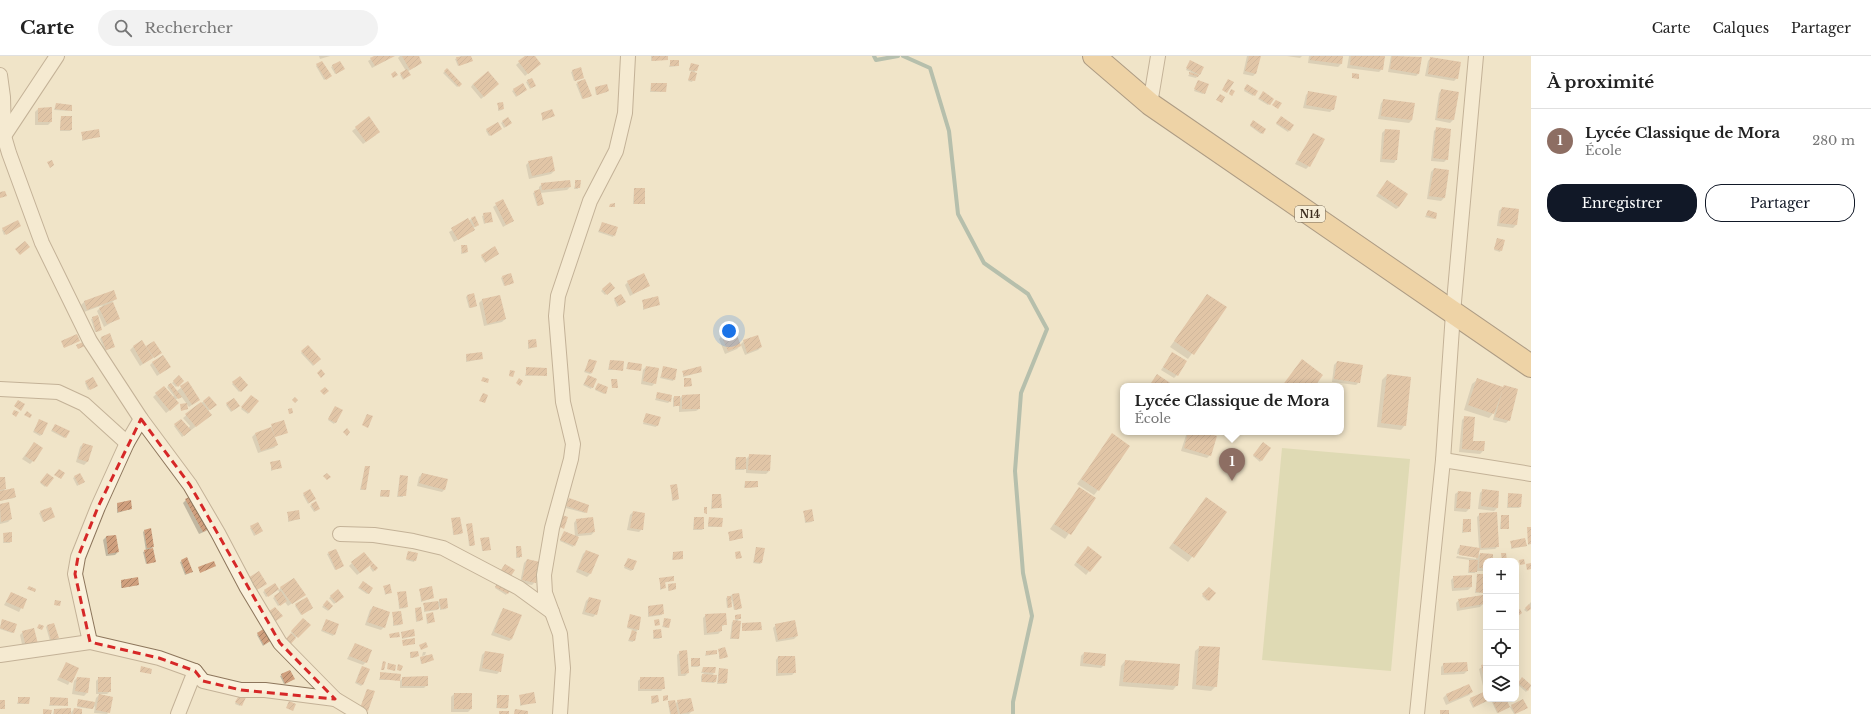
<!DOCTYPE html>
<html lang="fr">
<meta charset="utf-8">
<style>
:root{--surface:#fff;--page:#f2f2f2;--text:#222;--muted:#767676;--line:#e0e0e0;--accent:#111827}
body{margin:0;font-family:"Libre Baskerville",serif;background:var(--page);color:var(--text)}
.controls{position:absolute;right:12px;bottom:12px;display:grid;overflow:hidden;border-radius:8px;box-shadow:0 4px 16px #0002}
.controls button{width:36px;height:36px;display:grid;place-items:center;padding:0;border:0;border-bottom:1px solid var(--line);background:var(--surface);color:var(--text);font:20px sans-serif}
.you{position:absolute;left:729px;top:275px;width:14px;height:14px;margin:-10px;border:3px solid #fff;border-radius:50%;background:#1a73e8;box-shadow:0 0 0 6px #1a73e833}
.badge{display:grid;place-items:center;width:26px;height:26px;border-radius:50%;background:var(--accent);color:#fff;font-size:13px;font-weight:700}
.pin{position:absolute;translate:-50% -33px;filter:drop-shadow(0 1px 2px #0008)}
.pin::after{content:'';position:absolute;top:21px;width:14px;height:12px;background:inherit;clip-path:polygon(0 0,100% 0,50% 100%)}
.popup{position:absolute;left:1120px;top:327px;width:224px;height:52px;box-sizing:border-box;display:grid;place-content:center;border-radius:8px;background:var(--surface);filter:drop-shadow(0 1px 3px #0005);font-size:13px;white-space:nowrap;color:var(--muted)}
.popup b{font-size:15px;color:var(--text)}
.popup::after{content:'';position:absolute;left:50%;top:100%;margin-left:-8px;border:8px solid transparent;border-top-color:var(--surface)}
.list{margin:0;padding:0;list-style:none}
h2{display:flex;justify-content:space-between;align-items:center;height:52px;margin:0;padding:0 16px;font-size:17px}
h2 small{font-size:13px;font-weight:400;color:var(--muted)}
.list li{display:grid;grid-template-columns:26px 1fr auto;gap:12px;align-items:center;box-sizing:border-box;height:64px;padding:0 16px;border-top:1px solid var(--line)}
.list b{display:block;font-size:15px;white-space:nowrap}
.list p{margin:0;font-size:13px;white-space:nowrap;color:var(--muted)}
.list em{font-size:13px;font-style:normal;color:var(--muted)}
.actions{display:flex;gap:8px;padding:12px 16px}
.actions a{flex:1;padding:9px 0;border:1px solid var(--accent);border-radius:16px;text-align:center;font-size:14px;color:var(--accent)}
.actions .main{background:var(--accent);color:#fff}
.icon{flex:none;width:22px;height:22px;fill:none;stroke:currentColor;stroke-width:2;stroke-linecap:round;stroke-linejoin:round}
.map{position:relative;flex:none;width:1531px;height:658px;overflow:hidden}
header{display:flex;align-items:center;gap:24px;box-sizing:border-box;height:56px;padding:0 20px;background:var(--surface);border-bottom:1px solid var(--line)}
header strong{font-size:19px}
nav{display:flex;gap:22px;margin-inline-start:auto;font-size:14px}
.search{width:280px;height:36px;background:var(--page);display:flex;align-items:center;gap:10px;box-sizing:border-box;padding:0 14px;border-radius:22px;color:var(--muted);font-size:15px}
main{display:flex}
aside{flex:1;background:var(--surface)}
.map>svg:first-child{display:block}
</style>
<header>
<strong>Carte</strong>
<div class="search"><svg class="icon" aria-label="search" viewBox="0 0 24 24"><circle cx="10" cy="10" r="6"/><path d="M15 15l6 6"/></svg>Rechercher</div>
<nav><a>Carte</a><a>Calques</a><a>Partager</a></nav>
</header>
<main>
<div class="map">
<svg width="1531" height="658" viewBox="0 0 1531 658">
<defs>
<pattern id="building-hatch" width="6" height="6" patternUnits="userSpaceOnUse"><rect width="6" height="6" fill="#cf9f7d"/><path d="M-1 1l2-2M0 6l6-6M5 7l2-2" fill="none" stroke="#a98266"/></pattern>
</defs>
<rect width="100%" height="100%" fill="#f0e4c8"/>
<path fill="#c9cf9b" d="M1282,392L1410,403L1391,615L1262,604Z"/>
<g fill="#0003">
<path d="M319,0H330L320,3Z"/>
<path d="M376,0H391L392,1L372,12L368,5Z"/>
<path d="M400,0H417L421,7L407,16L408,20L403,24L400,19L406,15L398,2Z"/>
<path d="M461,0H470L472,5L458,10L455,3Z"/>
<path d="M526,0H534L537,10L525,20L516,9Z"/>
<path d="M651,0H667V3L651,5Z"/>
<path d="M1247,0H1260L1256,17L1253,20L1243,18Z"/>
<path d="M1287,0H1302L1300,2Z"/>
<path d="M1309,0H1342L1341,8L1338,11L1308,7Z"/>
<path d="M1349,0H1383L1382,13L1379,16L1347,12Z"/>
<path d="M1391,0L1421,2L1419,17L1416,20L1388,16Z"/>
<path d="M1431,2L1457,22L1454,25L1425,20L1428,5Z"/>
<path d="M671,5L678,10L669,11Z"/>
<path d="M340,6L343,14L335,18L331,11Z"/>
<path d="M1189,7L1199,18L1196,22L1188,20L1191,16L1186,14Z"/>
<path d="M691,8L696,14L694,17L696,18L692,26L688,25L693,15H689Z"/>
<path d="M317,9L329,21L324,24L316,10Z"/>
<path d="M580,13L583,22L574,25L571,16Z"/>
<path d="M447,14L461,28L457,31L443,17Z"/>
<path d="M585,24L589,41L582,43L576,28Z"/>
<path d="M528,25L535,30L530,33L526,26Z"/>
<path d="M1198,25L1204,37L1203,38L1194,35Z"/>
<path d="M473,28L495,31L481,43L471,31Z"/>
<path d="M651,28L665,36H650Z"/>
<path d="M523,29L525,35L516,41L512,35Z"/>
<path d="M606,29L607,36L596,39L595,32Z"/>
<path d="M1246,30L1254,39L1253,40L1244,35Z"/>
<path d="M1442,34L1453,64L1450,67L1435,64L1439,37Z"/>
<path d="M1309,36L1333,53L1330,56L1303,52L1306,39Z"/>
<path d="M1262,38L1269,48L1268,49L1258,43Z"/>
<path d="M1384,44L1414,48L1412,64L1409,67L1378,63L1381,47Z"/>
<path d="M56,48L71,55L54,54Z"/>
<path d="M498,48L503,53L502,54L498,55Z"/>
<path d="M38,53L51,66L48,69H35V56Z"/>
<path d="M542,58L554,60L542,65Z"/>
<path d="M61,61L71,74L70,75H60Z"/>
<path d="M369,62L376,79L363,88L352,75Z"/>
<path d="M508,62L510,68L504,72L501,67Z"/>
<path d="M1280,62L1293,69L1288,76L1276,68Z"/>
<path d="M1253,65L1265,74L1261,78L1250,70Z"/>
<path d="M1437,72L1447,103L1444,106L1431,105L1434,75Z"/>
<path d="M487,73L500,74L489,80L486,75Z"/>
<path d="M1385,74L1396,104L1394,107L1380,106L1382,77Z"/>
<path d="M82,77L99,80L82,85Z"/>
<path d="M1313,78L1309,110L1306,113L1295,108Z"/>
<path d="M529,106L554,115L551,118L529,123L526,109Z"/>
<path d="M1434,113L1444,142L1441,145L1427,143L1431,116Z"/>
<path d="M576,125H579L578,133H574Z"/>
<path d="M542,128L570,131L567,134L540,137L541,149L537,150L533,137L539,134V131Z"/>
<path d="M1385,128L1399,151L1396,153L1376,140Z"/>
<path d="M634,133L644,147L643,148H633Z"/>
<path d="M502,145L513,165L503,171L493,151Z"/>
<path d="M1502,152L1518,154L1516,169L1513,172L1497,170L1499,155Z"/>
<path d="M1428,155L1435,162L1434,163L1425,161Z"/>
<path d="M490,157L492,165L484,168L482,160Z"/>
<path d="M475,161L477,170L473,172L474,174L454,186L449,176Z"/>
<path d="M602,167L614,179L613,181L598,176Z"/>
<path d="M20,170L4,179L2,174L3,173Z"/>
<path d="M1497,183L1501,194L1500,196L1494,194Z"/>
<path d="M462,190L467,196L466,197L461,198Z"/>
<path d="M497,199L485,207L481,201L482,200Z"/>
<path d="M502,221L513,227L504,230L501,222Z"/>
<path d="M628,226L649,230L630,240L625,229Z"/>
<path d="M610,227L614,232L605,239L601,235Z"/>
<path d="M114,236L116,243L112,246L119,262L104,271L97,255L103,249L84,256L81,249L84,246Z"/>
<path d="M1207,239L1225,251L1188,303L1170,291Z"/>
<path d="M467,240L475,251L469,252L466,241Z"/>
<path d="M499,240L505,263L502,266L484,270L479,247L482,244Z"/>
<path d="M615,243L623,247L617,251L614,244Z"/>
<path d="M643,245L659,248L643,254Z"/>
<path d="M97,261L100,275L95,276L91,263Z"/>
<path d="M722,280L740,289L744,285L761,291L758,294L745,299L741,289L737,293L725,298L719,283Z"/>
<path d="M102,281L114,291L105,295L100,283Z"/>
<path d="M528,285L536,291L528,293Z"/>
<path d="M308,290L320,303L313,310L301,297Z"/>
<path d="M133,291H147L159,298L140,310L130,294Z"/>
<path d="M1172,298L1177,319L1174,322L1161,314Z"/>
<path d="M466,299L482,303L466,306Z"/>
<path d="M589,304L592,317L590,318L584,316Z"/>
<path d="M610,305L622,314H608Z"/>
<path d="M153,306L170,311L157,320L150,309Z"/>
<path d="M1337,306L1359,326L1356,329L1332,326L1334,309Z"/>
<path d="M628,307L641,309L640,314L626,313Z"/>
<path d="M646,311L655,327L652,330L641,328L643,314Z"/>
<path d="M664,311L674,323L673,325L660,322Z"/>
<path d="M527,312L546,319L525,320Z"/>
<path d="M683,315L701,316L683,321Z"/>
<path d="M1387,319L1405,369L1401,374L1377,371L1382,324Z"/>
<path d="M588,320L592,331L591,333L583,329Z"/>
<path d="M179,321L183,325L176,331L172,327Z"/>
<path d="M240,321L247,329L239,336L232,328Z"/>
<path d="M1477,324L1503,332L1504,331L1509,364L1506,367L1493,364L1495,355L1489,362L1464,354L1472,328Z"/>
<path d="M86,326L95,331L88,334L85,327Z"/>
<path d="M187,327L199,344L189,351L181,340L175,344V350L166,357L153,341L164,331L172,341L174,340L167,331L171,328L177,335Z"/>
<path d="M597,329L605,337L604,338L595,334Z"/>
<path d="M658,337L670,345L668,347L655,344Z"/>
<path d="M251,340L257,345L248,358L241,353Z"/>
<path d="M682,340L699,353L696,355L679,356V349L673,351V342L674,341L679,343Z"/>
<path d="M209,341L216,349L208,355L207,362L182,381L174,370L181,364L188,373L190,370L183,362Z"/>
<path d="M227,348L238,351L231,356L226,349Z"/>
<path d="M334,352L342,355L334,368L328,364Z"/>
<path d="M646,358L659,361L656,371L643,368Z"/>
<path d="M1465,361L1472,385L1483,395L1480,398L1459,396L1462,364Z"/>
<path d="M38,366L41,379L40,380L33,376Z"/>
<path d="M55,369L66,381L64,382L51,375Z"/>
<path d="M272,369L286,377L274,381L277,389L274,392L258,397L252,381L255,378L271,372Z"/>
<path d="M1187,376H1200L1210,399L1207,402L1181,395Z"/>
<path d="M1112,379L1098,434L1094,439L1077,428Z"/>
<path d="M34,387L33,405L30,408L22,403Z"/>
<path d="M83,388L92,391L87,406L84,409L76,406L80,391Z"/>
<path d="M1262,388L1270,392L1260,406L1253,400Z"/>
<path d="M750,399L769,415L766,418L746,417V412L744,414H735V403L736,402L745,404Z"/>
<path d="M271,407L281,411L271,415Z"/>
<path d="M365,411V433L364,434H360Z"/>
<path d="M79,418L82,427L77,430L73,422Z"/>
<path d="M422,418L445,433L442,436L417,430L419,421Z"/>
<path d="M47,419L52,423L45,431L40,427Z"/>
<path d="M400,420L406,421L403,441H397Z"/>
<path d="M0,422L5,433L2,436L15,441L14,442L0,445Z"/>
<path d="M745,426L757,431L744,432Z"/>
<path d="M671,430L678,443L677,444L672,445Z"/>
<path d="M1079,432L1094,442L1065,483L1050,473Z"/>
<path d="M1483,434L1497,452L1494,455L1478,453L1480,437Z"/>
<path d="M381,435L388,440L380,441Z"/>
<path d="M1458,436L1470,437L1469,453L1466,456L1454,455L1455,438Z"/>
<path d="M304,438L313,444L308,448L303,439Z"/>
<path d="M1508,438L1520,451L1519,452H1507Z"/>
<path d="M712,439L721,451L719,452L711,453Z"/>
<path d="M186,444L209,472L206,475L199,478L183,447Z"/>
<path d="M569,444L586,456L585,457L566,452Z"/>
<path d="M8,447L11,463L8,466L0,468V449Z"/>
<path d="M1202,447L1226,457L1188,506L1169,492Z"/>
<path d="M117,448L131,453L117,457Z"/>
<path d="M312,449L318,454L314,456L310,450Z"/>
<path d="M41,456L54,461L43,466L39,457Z"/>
<path d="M633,456L642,473L639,476L627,474L630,459Z"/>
<path d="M804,456L813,464L812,466L805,467Z"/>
<path d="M288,457L299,463L288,466Z"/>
<path d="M1480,458L1498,490L1495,493L1479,494L1477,501L1480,498L1492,505H1486V515H1476L1475,517H1468L1469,506L1470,504L1456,502L1457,500L1476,503V501L1457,498L1458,493L1461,490L1479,493L1477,461Z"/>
<path d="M1501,460L1508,472L1507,473H1500Z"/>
<path d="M694,462L703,473L702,474H693Z"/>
<path d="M709,462L721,471H708Z"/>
<path d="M452,463L462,477L461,478L453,479Z"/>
<path d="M576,464L594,476L591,479L578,480L573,491L560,485L563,477L575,481L574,467Z"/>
<path d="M1463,464L1470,475L1469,476L1462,477Z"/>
<path d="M467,469L474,489L473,490H469Z"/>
<path d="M251,471L261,476L254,480L250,472Z"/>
<path d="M1528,472H1531V488L1528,489Z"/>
<path d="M144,475L153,491L149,494L155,505L146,508L143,496L146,495L143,476Z"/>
<path d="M729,477L742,482L729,485Z"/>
<path d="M4,478L11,485L10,487H3Z"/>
<path d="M115,480L118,496L115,499L106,500L103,484L106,481Z"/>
<path d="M481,483L490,493L488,494L482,495Z"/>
<path d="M1511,486L1526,490L1511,493Z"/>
<rect x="516" y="491" width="4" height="11"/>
<path d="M756,492L761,507L760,508L753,507Z"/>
<path d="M1085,494L1100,501L1086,519L1074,509Z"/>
<path d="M586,495L598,500L590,518L587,521L576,516L583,498Z"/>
<path d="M408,496L415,504L414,506L406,504Z"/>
<path d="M329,497L341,511L335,514L327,498Z"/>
<path d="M673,497L682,502L672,504Z"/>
<path d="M628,503L633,513L631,515L624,512Z"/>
<path d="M527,504L535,526L532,529L520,527L524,507Z"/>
<path d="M182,505L190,517L185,519L180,506Z"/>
<path d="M352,507L369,510L357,519L349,510Z"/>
<path d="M373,508L377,512L373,516L370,512Z"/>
<path d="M1478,519L1482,523L1486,519V545L1484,525L1482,536L1475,537Z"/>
<path d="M1454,521L1471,531L1468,534L1452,535L1451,524Z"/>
<path d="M660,523L673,524L664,527L665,532L660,534Z"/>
<path d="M121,525L138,529L121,532Z"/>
<path d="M499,525L511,530L506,539L495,532Z"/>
<path d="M362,527L369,537L367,538L358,532Z"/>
<path d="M275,528L279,534L281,531L304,539L288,550L285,546L278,550L273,542L280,537L278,534L266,541L263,536Z"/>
<path d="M668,529L675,533L668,535Z"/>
<path d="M384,531L391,536L385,539Z"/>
<path d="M1209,532L1215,537L1207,545L1202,540Z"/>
<path d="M420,534L433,542L421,546Z"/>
<path d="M338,535L343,541L334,548L329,542Z"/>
<path d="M11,537L26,543L19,556L4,549Z"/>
<path d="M398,537L407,550L406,552L399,553Z"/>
<path d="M732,539L741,552L740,553L734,554L732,544H730L731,551L727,552L726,542Z"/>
<path d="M589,542L596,558L593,561L582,558L586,545Z"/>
<path d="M440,544L447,551L446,553L440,554V551L437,554L424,556V548L437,547Z"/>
<path d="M1459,544L1483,548L1480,551L1457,555L1456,547Z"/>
<path d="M327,545L332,550L328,555L322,551Z"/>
<path d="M1531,546V551L1527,556L1524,554Z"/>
<path d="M296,549L311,553L301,559L295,550Z"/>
<path d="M663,549L662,559L648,561V551Z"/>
<path d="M373,551L384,571L381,574L365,569L370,554Z"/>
<path d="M415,553L422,564L420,565L416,566Z"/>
<path d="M504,553L512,583L509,585L491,579L501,556Z"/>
<path d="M393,557L402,568L400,569L393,570Z"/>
<path d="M426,559L434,565L433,566L427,568Z"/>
<path d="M706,559L726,568L721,571V575L718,578L704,579L703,562Z"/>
<path d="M736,560L740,562L737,565V583H730L732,566L735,565Z"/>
<path d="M630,561L638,574L635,576L633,586L628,585L633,574L627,572Z"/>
<path d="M304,563L309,569L287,590L284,587L292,578L291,576Z"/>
<path d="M665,563L669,571L667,572L662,571Z"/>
<path d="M2,564L14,576L12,577L0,573Z"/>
<path d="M325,566L334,578L333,580L321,575Z"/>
<path d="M743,568L761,574L742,575Z"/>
<path d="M776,569L797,580L794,583L776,586L773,572Z"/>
<path d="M47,570L58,582L56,583L50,585L46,571Z"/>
<path d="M33,574L23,593L20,579L23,576Z"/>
<path d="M654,574L661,581L659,583H653Z"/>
<path d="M402,577L414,580L402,583Z"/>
<path d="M258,578L271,584L263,590L257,579Z"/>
<path d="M355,588L366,606L363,609L347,603Z"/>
<path d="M1200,591L1216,630L1211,635L1192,633L1195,595Z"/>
<path d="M719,594L727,601L719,603Z"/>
<path d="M417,596V601L410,602V597Z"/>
<path d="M423,596H426L425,599L422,600Z"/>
<path d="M485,596L500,615L497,618L479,615L482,599Z"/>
<path d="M680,596L688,617L685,620H678L677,599Z"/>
<path d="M706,596L716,598L705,600Z"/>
<path d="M1084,597L1104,609L1101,612L1080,610L1081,600Z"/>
<path d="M431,599V605L421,608L420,602Z"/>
<path d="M778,601L795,616L792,619L776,620V604Z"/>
<path d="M692,603L699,610L698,611H691Z"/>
<path d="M1125,605L1177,629L1173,634L1119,630L1121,610Z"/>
<path d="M67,607L78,612L68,629L57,624Z"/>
<path d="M1444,608L1467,615L1464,618L1441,619V611Z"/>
<path d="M1486,609V629L1483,630L1479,613Z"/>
<path d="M361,612L363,628L361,630L355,627Z"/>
<path d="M703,612L714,617L711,620L715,626L714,627L701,626V620L704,617H701Z"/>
<path d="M719,613L726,627L725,628H717Z"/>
<path d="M290,615L292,624L284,628L280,620Z"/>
<path d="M381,617L399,624H379Z"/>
<path d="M77,622L87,637L84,640L72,638L74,625Z"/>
<path d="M99,622L110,635L107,638H101L109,656L107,658L94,657L95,650L91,653L77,651L79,644L95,647L96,642L100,638H96V625Z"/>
<path d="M403,622L427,629L424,632H400V625Z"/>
<path d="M641,622L664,632L661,635H638V625Z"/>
<path d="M1522,623L1531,630L1526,636L1517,628Z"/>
<path d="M1469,629L1472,636L1469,639L1446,649L1443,642L1446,639Z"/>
<path d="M1485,636L1486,643H1488L1487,645L1473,652L1469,644Z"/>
<path d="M454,638H471V653L468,656H451V641Z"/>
<path d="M239,640L241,649L240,650L235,648Z"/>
<path d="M498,640L507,652L506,653L496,652Z"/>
<path d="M520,640L535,646L520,650Z"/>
<path d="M652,641L657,646L656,647L651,648Z"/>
<path d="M19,642H29L28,648H17Z"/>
<path d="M51,642L67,649L49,650Z"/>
<path d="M1497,643H1509L1506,644L1508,652L1497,657L1492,646Z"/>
<path d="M678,645L692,655L689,658H670L668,647L669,646L675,648Z"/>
<path d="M1512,650L1525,653L1514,658L1510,651Z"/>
<path d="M70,653V658L74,653L81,658H53L54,654Z"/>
</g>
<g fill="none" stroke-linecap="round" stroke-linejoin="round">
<g stroke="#6f938a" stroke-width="4">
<path d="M874,0L876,4L898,0"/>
<path d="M903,0L930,12L949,75L958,158L984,207L1028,238L1047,273L1021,337L1015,415L1023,517L1032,560L1013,646V658"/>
</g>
</g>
<g fill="url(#building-hatch)">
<path d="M374,0H395L375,10L370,2Z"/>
<path d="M402,0H419L422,7L410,14Z"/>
<path d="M471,0L473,5L459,10L456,1Z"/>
<path d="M525,0H535L541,8L528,18L518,5Z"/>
<path d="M652,0H668V4L652,5Z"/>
<path d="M1249,0H1261L1256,18L1245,15Z"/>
<path d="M1311,0H1343L1342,8L1310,4Z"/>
<path d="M1351,0H1385L1383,14L1350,9Z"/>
<path d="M1392,0L1422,1L1419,18L1390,13Z"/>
<path d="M1430,1L1461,6L1458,23L1428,18Z"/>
<rect x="670" y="4" width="9" height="6"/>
<path d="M1190,4L1204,11L1200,19L1186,12Z"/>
<path d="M322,5L332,20L326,24L316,8Z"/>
<path d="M340,5L345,13L336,18L332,9Z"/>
<path d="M691,7L699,9L697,15L689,14Z"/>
<path d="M581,11L584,22L575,25L572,14Z"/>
<path d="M447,12L462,28L459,31L444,15Z"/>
<path d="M407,13L411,19L404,23L400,17Z"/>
<path d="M395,15L398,19L393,22L391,18Z"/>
<path d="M488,15L499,28L484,41L473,28Z"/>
<path d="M691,15L697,17L695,25L688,24Z"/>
<path d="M1189,16L1199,19L1198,21L1189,18Z"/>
<path d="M1352,17L1359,18V23L1352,22Z"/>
<path d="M532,22L536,30L531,32L527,24Z"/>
<path d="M585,23L592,40L583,43L577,26Z"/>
<path d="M1228,23L1234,26L1227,37L1222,34Z"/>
<path d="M1198,24L1209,28L1205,38L1194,33Z"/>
<path d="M523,27L527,34L517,40L513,33Z"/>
<path d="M651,27H667L666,36L651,35Z"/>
<path d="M607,28L609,35L597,39L595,31Z"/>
<path d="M1247,28L1258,35L1255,40L1244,33Z"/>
<path d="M1231,33L1235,35L1232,40L1229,38Z"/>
<path d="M1441,33L1459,36L1454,64L1437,62Z"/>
<path d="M1263,35L1274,43L1270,49L1259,42Z"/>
<path d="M1308,35L1337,40L1334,54L1306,49Z"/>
<path d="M1220,38L1225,41L1222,47L1216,44Z"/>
<path d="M1383,43L1415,47L1412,64L1381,60Z"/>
<path d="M1276,44L1282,47L1278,53L1272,49Z"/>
<path d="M503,46L504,53L499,54L497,47Z"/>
<path d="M56,47L72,49V55L55,53Z"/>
<path d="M52,51V66H38V52Z"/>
<path d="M552,53L555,60L543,64L541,57Z"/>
<path d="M61,60H72V74H60Z"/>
<path d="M369,60L380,76L366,86L355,71Z"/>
<path d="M1281,60L1294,69L1290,75L1276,67Z"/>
<path d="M508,61L512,67L506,71L502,65Z"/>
<path d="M1253,64L1266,73L1263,78L1250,69Z"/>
<path d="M498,66L502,73L491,80L486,73Z"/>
<path d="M1436,71L1451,73L1448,104L1433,102Z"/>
<path d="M99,73L100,81L83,84L81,76Z"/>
<path d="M1385,73L1400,74L1397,104L1382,103Z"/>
<path d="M1313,77L1325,83L1310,111L1297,104Z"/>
<path d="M552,100L555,115L532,120L528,105Z"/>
<path d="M52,104L54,109L50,112L47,106Z"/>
<path d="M1434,112L1449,114L1445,142L1429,140Z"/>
<path d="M570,124L571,131L542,134L541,127Z"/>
<path d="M575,124H581L580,132H575Z"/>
<path d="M1387,124L1408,138L1399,151L1378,137Z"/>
<rect x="634" y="132" width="11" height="16"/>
<path d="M540,133L544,148L538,150L534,135Z"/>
<path d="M5,135L7,140L0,142V136Z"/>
<path d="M503,143L514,165L506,169L495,147Z"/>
<path d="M615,147V151H609L610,148Z"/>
<path d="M1502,151L1519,153L1517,169L1499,167Z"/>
<path d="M1428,154L1437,157L1436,163L1426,159Z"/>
<path d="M491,156L493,166L485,167L483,157Z"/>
<path d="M475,160L479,169L475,171L471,162Z"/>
<path d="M468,162L475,174L458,184L451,172Z"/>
<path d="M18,164L21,170L6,179L2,172Z"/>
<path d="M602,166L618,171L615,180L599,175Z"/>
<path d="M1497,182L1505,184L1502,195L1494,193Z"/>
<path d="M25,185L30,191L20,199L15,193Z"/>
<path d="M461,189H467L468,196L462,197Z"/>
<path d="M495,190L499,198L486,206L481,199Z"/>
<path d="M511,217L514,227L505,230L502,220Z"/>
<path d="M644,217L650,230L633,238L627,225Z"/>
<path d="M610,226L615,232L607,239L602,233Z"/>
<path d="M114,234L117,243L87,254L84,245Z"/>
<path d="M474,237L477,250L470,252L467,239Z"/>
<path d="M621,238L626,246L619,250L614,242Z"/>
<path d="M1207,238L1227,251L1194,299L1174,285Z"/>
<path d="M500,239L506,263L487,268L482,243Z"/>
<path d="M658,240L660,249L644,253L642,244Z"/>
<path d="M113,246L120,263L107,268L99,252Z"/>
<path d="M98,259L102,274L96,276L92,261Z"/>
<path d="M735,274L741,290L728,295L721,279Z"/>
<path d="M110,277L115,291L106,294L101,281Z"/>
<path d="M77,278L80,285L64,292L61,285Z"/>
<path d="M758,279L762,291L747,297L743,284Z"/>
<path d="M536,283L537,291L529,292L528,284Z"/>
<path d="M142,284L153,302L143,308L133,290Z"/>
<path d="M154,285L162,297L154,302L146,290Z"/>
<path d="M83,286L85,290L78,293L76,289Z"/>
<path d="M308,289L321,303L314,309L301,295Z"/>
<path d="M482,296L483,303L467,305L466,298Z"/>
<path d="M1172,296L1187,305L1178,320L1163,311Z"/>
<path d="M163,299L171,311L160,318L152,306Z"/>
<path d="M589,303L597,305L592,317L585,315Z"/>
<path d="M1302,303L1323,319L1315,330H1282Z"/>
<path d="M610,304L624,305L623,315L609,313Z"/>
<path d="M1337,305L1363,309L1360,327L1334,323Z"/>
<path d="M628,306L642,308L641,315L627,313Z"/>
<path d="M646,310L659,312L656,328L643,325Z"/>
<path d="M663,310L677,313L675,324L661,321Z"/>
<path d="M701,310L702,316L684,320L682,315Z"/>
<path d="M526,311L547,312V320L526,319Z"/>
<path d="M321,313L325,318L321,322L317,317Z"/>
<path d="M510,314L515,315L513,321L509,320Z"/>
<path d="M1157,318L1173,329L1172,330H1149Z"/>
<path d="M1387,318L1411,321L1406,370L1381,367Z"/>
<path d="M179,319L184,325L178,331L173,325Z"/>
<path d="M588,319L597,323L593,332L584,328Z"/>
<path d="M240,320L248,329L241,336L232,326Z"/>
<path d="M93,321L98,330L90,334L85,325Z"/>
<path d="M483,321L489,323L488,327L481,325Z"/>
<path d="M519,322L523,325L520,330L516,327Z"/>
<path d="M684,322H691L692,330L684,331Z"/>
<path d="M1477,322L1503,331L1504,329L1518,333L1510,365L1495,361L1503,333L1494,358L1468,349Z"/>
<path d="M611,323H617L618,332H612Z"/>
<path d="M188,325L200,344L192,349L180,330Z"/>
<path d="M171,327L182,341L178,343L168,329Z"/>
<path d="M598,327L608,331L606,338L595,333Z"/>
<path d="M164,330L179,347L170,355L155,337Z"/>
<path d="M325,331L329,335L324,339L320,335Z"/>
<path d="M657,336L672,339L671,346L656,342Z"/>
<path d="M483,337L488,339L485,347L479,345Z"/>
<path d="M700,338V353H682V339Z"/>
<path d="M251,339L259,345L249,357L241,351Z"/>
<path d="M209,340L217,349L210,354L203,345Z"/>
<rect x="674" y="340" width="6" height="10"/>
<path d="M295,341L298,344L295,347L292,344Z"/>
<path d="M234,342L240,350L232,355L226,347Z"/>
<path d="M18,344L25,348L21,355L14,350Z"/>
<path d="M201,346L212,359L196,371L185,358Z"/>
<path d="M187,347L188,353L181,355L180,348Z"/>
<path d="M335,350L343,354L336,367L328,363Z"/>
<path d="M292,352L293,357L289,358L288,353Z"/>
<path d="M14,354L19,356L16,361L12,358Z"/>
<path d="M27,355L32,359L30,362L24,359Z"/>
<path d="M646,357L661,361L658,370L643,366Z"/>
<path d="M367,358L373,360L368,372L362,369Z"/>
<path d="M1464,360L1475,361L1473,385H1485L1484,395L1462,393Z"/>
<path d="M39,363L48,367L42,379L34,375Z"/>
<path d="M181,363L191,374L184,380L174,368Z"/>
<path d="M284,364L288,377L275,381L271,368Z"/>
<path d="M55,368L70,375L66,382L52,374Z"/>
<path d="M271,371L278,389L261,395L255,377Z"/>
<path d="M347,372L350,376L347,380L343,376Z"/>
<path d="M1188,376H1204L1217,380L1211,400L1184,392Z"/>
<path d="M1112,377L1130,390L1099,435L1081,423Z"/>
<path d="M34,386L43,392L34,406L25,400Z"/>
<path d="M1263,386L1271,392L1262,405L1253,399Z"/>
<path d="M83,387L93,390L88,406L78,403Z"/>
<path d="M749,398L771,399L770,415L748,414Z"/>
<rect x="736" y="401" width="10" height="12"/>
<path d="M280,404L282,412L272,414L270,406Z"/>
<path d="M365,410H370L366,434L361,433Z"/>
<path d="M59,413L65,417L61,423L54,419Z"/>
<path d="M47,417L54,422L47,431L40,426Z"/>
<path d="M80,417L85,426L79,429L74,420Z"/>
<path d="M327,417L331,421L327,424L323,420Z"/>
<path d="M422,417L448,423L445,434L419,427Z"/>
<path d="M400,419L408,420L406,440H398Z"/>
<path d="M0,421H5L6,433L0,434Z"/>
<path d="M745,425H758V431L745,432Z"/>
<path d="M677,428L679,443L673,444L670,429Z"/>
<path d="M1079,431L1096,442L1071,479L1054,468Z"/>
<path d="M14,432L16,441L0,445V435Z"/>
<path d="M310,433L316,443L309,447L303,437Z"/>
<path d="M1482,433L1499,435L1498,452L1481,450Z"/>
<path d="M381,434H390L389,441L380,440Z"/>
<path d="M1458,435L1471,436L1470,453L1456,452Z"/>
<path d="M1508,437L1522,438L1521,451H1508Z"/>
<path d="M712,438H721L722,452H712Z"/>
<path d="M193,439L210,472L203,476L185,443Z"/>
<path d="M1206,441L1227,456L1194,502L1173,487Z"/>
<path d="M569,442L589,449L587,457L566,450Z"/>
<path d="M131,444L132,453L118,456L117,447Z"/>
<path d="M316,445L320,453L315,455L311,448Z"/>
<path d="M9,446L12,463L1,466L0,448Z"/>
<path d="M51,451L55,461L44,466L40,455Z"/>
<path d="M704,451H707V458L704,457Z"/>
<path d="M812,453L814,465L806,466L803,455Z"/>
<path d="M299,454L300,463L289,465L287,456Z"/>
<path d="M633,455L645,457L643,474L630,472Z"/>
<path d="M1497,456L1499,491L1481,492L1479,457Z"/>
<path d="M562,459L568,461L564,473L558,470Z"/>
<rect x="1501" y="459" width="8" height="14"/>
<path d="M460,461L463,477L454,479L451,462Z"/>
<path d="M593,461L595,476L578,478L576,463Z"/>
<rect x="694" y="461" width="10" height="12"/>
<path d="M709,461L723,462L722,471L708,470Z"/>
<rect x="1463" y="463" width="8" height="13"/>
<path d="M258,466L263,475L256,479L250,470Z"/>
<path d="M472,467L475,489L470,490L466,468Z"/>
<path d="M1527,471H1531V488H1528Z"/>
<path d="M151,472L154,491L147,492L144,474Z"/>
<path d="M742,473L743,482L730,485L728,476Z"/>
<path d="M564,475L579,481L575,490L560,484Z"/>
<path d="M12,476V486H4L3,477Z"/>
<path d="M116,479L119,496L108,498L106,480Z"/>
<path d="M489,481L491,494L483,495L480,482Z"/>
<path d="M1525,482L1527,490L1512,492L1510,485Z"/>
<path d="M1460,489L1480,492L1478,502L1459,499Z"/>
<path d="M516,490H521L522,501H517Z"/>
<path d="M1088,490L1102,501L1090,516L1076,506Z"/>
<path d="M756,491L765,492L762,507L754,506Z"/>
<path d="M153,492L156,506L147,508L144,494Z"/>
<path d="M336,493L344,510L336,514L328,496Z"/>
<path d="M586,494L599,499L591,518L578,513Z"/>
<path d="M408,495L418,497L416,505L406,503Z"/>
<path d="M683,495V503L673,504V496Z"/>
<path d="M740,495L742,502L736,503L735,496Z"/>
<path d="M364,496L373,507L360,517L351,506Z"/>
<path d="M1480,497L1493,498V505H1486V512H1479Z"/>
<path d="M1501,497H1506L1507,505H1502Z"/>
<path d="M187,501L193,516L186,518L181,504Z"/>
<path d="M628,502L637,505L633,514L624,510Z"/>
<path d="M527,503L540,506L536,527L522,524Z"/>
<path d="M1524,503L1525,508L1520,509L1519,504Z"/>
<path d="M1469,504H1478L1477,516H1469Z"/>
<path d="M214,505L216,510L200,517L198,511Z"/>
<path d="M373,507L378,512L375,515L370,510Z"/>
<path d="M1531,507V513L1527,514L1526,508Z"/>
<path d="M505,508L515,514L509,523L499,517Z"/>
<path d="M259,515L267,528L255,535L248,522Z"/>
<path d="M1477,518H1484L1483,537L1476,536Z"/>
<path d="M1472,519V531L1454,532L1453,520Z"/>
<path d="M674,520V525L665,526L666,532L661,533L659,522Z"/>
<path d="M138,521L139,529L122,532L121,524Z"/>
<path d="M294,522L306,539L292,548L280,531Z"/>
<path d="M500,523L513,530L508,538L495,531Z"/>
<path d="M363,525L373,532L369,538L359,531Z"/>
<path d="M275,527L279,533L268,541L264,534Z"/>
<path d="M676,527V533L669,535L668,528Z"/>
<path d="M390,528L392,537L386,538L383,530Z"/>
<path d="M29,530L36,533L35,536L27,533Z"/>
<path d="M432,530L434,542L422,545L419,533Z"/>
<path d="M1209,531L1216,537L1209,545L1202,538Z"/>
<path d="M338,533L344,541L336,547L330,540Z"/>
<path d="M281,535L287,545L280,550L274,540Z"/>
<path d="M406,535L408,551L400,552L397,536Z"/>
<path d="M11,536L27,543L23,553L6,546Z"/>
<path d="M739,537L742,552L735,554L732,538Z"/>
<path d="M1483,539L1484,548L1460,552L1458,543Z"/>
<path d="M727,540H731L732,551L728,552Z"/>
<path d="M307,541L313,552L302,559L295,548Z"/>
<path d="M589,541L601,544L597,559L585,556Z"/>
<path d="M447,542L448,552L441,553L439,543Z"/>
<path d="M55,544L61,545L60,550L54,549Z"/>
<path d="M327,544L333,550L329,554L323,549Z"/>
<path d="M438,545L439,553L425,555L423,547Z"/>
<path d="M663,548L664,558L649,560L648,550Z"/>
<path d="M1529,548L1531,553L1528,555L1525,552Z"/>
<path d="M373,550L390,556L385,572L367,566Z"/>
<path d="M275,551L283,560L276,565L268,556Z"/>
<path d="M421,551L423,564L417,565L415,552Z"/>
<path d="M503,552L522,559L512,583L494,576Z"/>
<path d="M1520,553L1522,557L1518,560L1516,555Z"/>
<path d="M401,555L403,568L394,569L392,556Z"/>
<path d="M433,556L435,566L428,567L426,558Z"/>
<path d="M726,557L727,569H722V575L707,577L705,558Z"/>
<path d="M630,558L641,561L639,574L627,571Z"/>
<path d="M741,558V563H735V559Z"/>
<path d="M303,562L311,569L298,582L291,575Z"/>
<path d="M664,562L671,563L669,572L663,570Z"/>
<path d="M2,563L17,568L14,577L0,572Z"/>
<path d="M326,563L339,568L335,579L322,574Z"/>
<path d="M659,563L660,569L655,570L654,564Z"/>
<path d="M733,564L741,565L739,583L731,582Z"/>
<path d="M795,564L798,580L778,584L775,568Z"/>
<path d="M761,566L762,574L742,575V567Z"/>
<path d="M54,567L59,582L51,584L47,569Z"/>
<path d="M39,568L44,570L42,574L37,572Z"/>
<path d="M34,572L38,588L26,591L22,575Z"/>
<path d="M265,572L272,584L264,589L257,577Z"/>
<path d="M414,573L415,580L402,582L401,576Z"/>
<path d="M661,573L662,582H654L653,574Z"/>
<path d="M632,574L637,576L635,585L629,584Z"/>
<path d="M399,576L400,581L390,582L389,578Z"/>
<path d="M291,577L296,582L289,590L284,585Z"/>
<path d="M415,582V588L403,590L402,584Z"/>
<path d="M426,586L428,591L421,594L419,589Z"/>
<path d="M355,587L372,594L367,607L349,600Z"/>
<path d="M1199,590L1220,591L1217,631L1196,629Z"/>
<path d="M725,591L728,601L720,603L718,593Z"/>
<path d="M687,594L689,617L681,618L679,595Z"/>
<path d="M717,594V598L706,599V595Z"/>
<path d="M418,595L419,600L411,602L410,596Z"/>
<path d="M485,595L504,598L501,616L482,612Z"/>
<path d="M1084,596L1106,598L1105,610L1083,607Z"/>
<path d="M432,598L434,604L422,608L420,601Z"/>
<path d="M778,600H795L796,617H778Z"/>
<rect x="691" y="602" width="9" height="8"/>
<path d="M1125,604L1180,608L1178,630L1123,626Z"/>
<path d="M383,605L386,606L384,614H381Z"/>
<path d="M66,606L79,612L72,627L59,621Z"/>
<path d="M1467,606L1468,615L1444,617L1443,607Z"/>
<path d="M388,607L396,609L395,615L387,613Z"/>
<path d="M398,608L403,610L401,615L397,614Z"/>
<path d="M1486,608V626H1485L1481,609Z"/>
<path d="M141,610L152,613L151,618L140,616Z"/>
<path d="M362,610L370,613L363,629L356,626Z"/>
<path d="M703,611H716L715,617L702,616Z"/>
<path d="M719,612L728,613L727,627H718Z"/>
<path d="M290,614L295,623L285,628L281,618Z"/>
<path d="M380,616L401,618L400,625L380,623Z"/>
<path d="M702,618L717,619L716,626H702Z"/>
<path d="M428,620V630H402V621Z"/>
<path d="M77,621L90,622L88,637L75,635Z"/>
<rect x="98" y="621" width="13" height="15"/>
<path d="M640,621H664L665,633H640Z"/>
<path d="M1522,621L1531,629L1528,635L1518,627Z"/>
<path d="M1469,628L1473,636L1449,646L1446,638Z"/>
<path d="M367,633L375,635L368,655L360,652Z"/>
<path d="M1486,635V643H1491L1474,651L1470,642Z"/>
<path d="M534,636L536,647L521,649L519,639Z"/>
<rect x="454" y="637" width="18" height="16"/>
<path d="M99,638L113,641L110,657L96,654Z"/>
<path d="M240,638L246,641L242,650L235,646Z"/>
<path d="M497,639H509L508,652H497Z"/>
<path d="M658,639L659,646L652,647L651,640Z"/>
<path d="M668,639V644L663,645V640Z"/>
<path d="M18,641H30L29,648L18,647Z"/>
<path d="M50,641L68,642V650L50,649Z"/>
<path d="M691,642L694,655L680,658L677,644Z"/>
<path d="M78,643L95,646L93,653L77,650Z"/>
<path d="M1495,643H1506L1510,651L1498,657L1492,644Z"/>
<path d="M1523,643L1528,652L1515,658L1511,649Z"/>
<rect x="0" y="644" width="5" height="9"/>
<path d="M675,644L678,658H671L668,645Z"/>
<path d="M289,645L296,648L293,655L286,652Z"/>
<path d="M71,652V658H54V653Z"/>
<path d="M74,652L82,653V658H73Z"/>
<path d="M43,653L52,654L51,658H43Z"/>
<path d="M515,653L528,655V658H514Z"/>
<rect x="1440" y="654" width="9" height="4"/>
<rect x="499" y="655" width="10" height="3"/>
</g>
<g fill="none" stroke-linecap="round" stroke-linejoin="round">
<defs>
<g id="minor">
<path d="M0,19L3,41L4,80L9,97L42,187L90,285L141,363L190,429L218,477L247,532L280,587L335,643L360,658"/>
<path d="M1150,48L1158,0"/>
<path d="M4,80L57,0"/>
<path d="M0,333L58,336L84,348L127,387"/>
<path d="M1443,404L1531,418"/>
<path d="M340,478L374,479L413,485L443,492L519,532L552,556"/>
<path d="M90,586L75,518L78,501L98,451L127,387L141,363"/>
<path d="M0,599L90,586L159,602L195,615L203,625L241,634H265L335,643"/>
<path d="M178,658L195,615"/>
<path d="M560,658L563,612L560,578L545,537L544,519L552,472L571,403L573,388L563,346L556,260L558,240L590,145L616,95L625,57L628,0"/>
<path d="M1417,658L1443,404L1453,257L1476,0"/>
</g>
<path id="trunk" d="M1094,0L1150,48L1531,310"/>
</defs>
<use href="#minor" stroke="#8d765c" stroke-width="16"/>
<use href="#trunk" stroke="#5b4430" stroke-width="24"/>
<use href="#minor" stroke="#faf1dc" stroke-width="14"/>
<use href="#trunk" stroke="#eabe7c" stroke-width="22"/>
</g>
<path d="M0 0H1531V658H0ZM141,363L190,429L280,587L335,643L241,634L203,625L195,615L159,602L90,586L75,518L78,501L98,451Z" fill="#f0e4c8" fill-opacity=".55" fill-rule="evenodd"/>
<path fill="none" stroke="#d62828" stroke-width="3" stroke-dasharray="8 5" stroke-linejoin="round" d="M141,363L190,429L280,587L335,643L241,634L203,625L195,615L159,602L90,586L75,518L78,501L98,451Z"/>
<g text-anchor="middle" stroke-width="3" stroke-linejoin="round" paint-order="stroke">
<rect fill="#f7eed8" stroke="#756857" stroke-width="1" x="1295" y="150" width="30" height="16" rx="3"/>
<g font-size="10" font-weight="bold" fill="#3d2e20">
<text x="1310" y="162">N14</text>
</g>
</g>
</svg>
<div class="controls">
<button>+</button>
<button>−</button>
<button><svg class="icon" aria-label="locate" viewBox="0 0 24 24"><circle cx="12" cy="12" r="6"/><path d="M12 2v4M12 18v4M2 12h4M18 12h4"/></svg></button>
<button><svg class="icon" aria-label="layers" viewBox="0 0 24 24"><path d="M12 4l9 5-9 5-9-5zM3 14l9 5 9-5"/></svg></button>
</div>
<div class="you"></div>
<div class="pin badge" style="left:1232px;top:425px;background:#8d6e63">1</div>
<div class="popup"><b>Lycée Classique de Mora</b>École</div>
</div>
<aside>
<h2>À proximité<small></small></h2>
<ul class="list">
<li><span class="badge" style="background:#8d6e63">1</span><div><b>Lycée Classique de Mora</b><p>École</p></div><em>280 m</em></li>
</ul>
<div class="actions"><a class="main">Enregistrer</a><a>Partager</a></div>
</aside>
</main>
